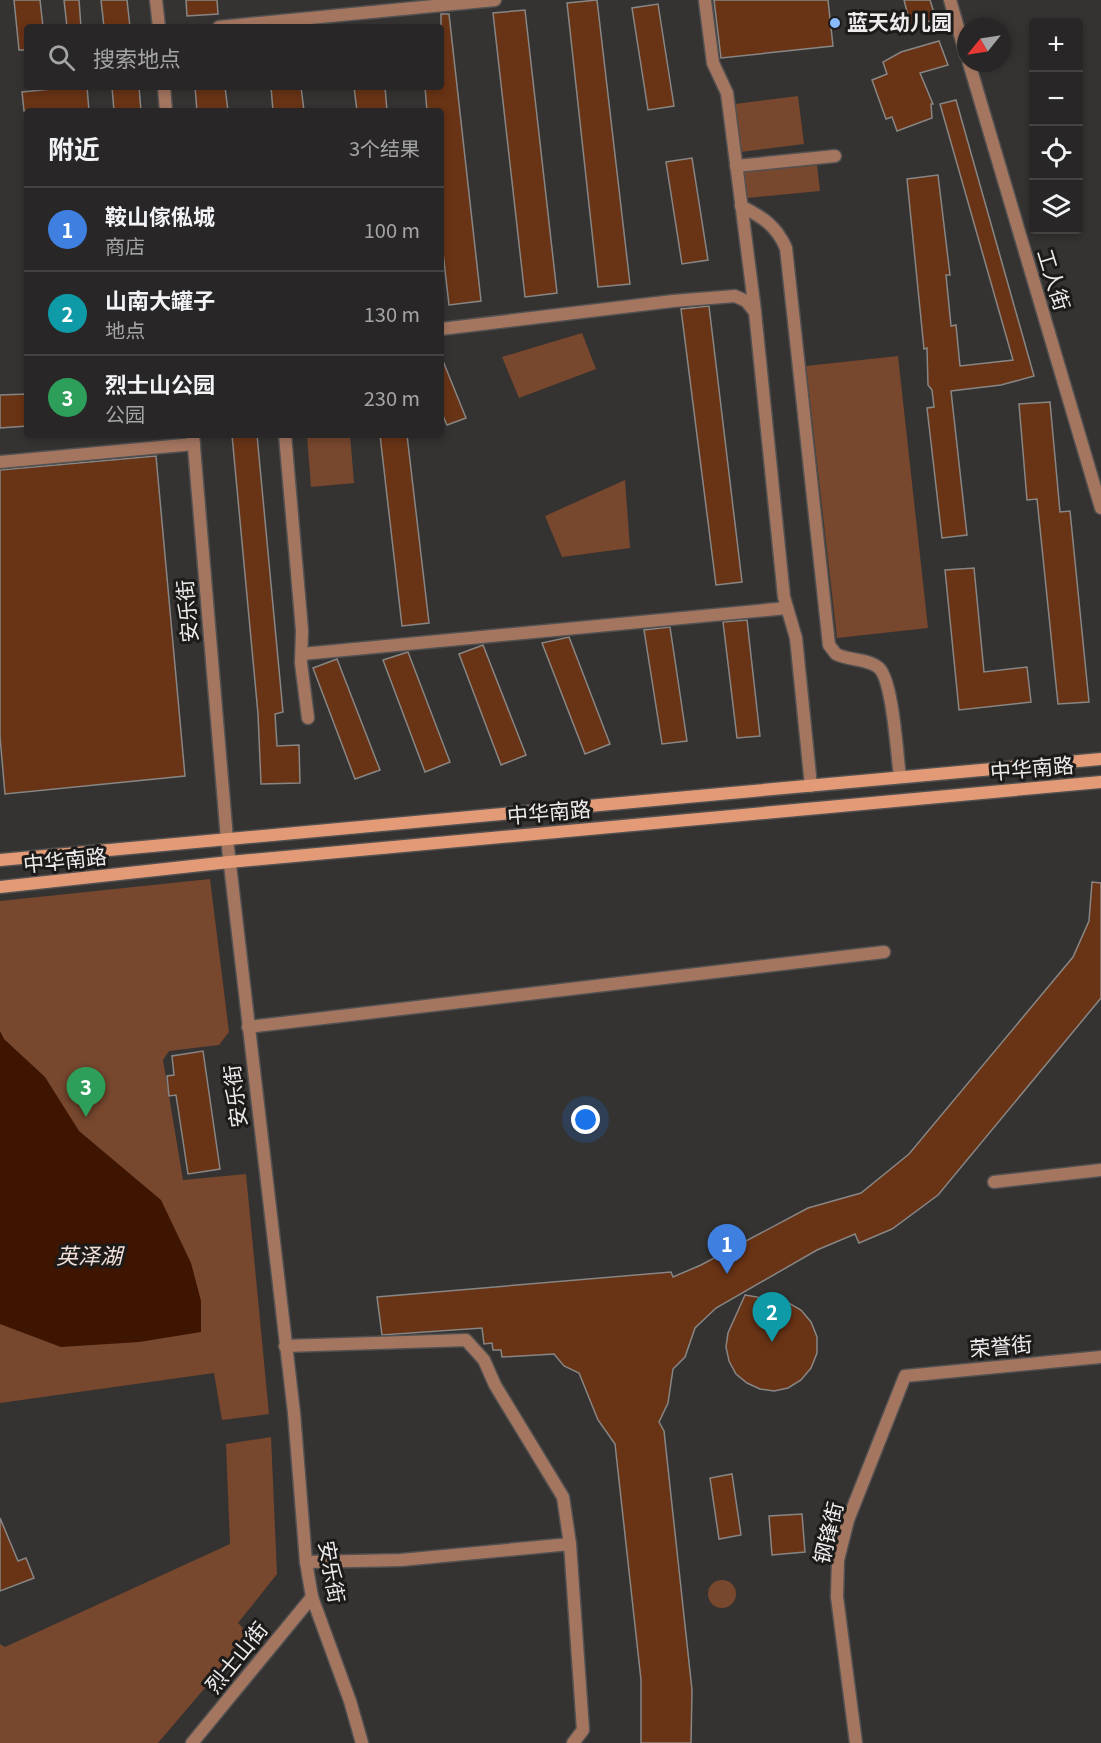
<!DOCTYPE html>
<html lang="zh">
<meta charset="utf-8">
<style>
:root{--surface:#282626;--page:#343232;--text:#f1f3f6;--muted:#a5a5a7;--line:#444343;--accent:#8bbbb9}
body{margin:0;font-family:Georgia,"Noto Sans SC",serif;background:var(--page);color:var(--text)}
.controls{position:absolute;right:18px;top:18px;display:grid;overflow:hidden;border-radius:6px;box-shadow:0 3px 9px #0003}
.controls button{width:54px;height:54px;display:grid;place-items:center;padding:0;border:0;border-bottom:2px solid var(--line);background:var(--surface);color:var(--text);font:30px sans-serif}
.compass{position:absolute;left:957px;top:18px;width:54px;height:54px;border-radius:50%;background:var(--surface);box-shadow:0 3px 9px #0003;rotate:240deg}
.you{position:absolute;left:586px;top:1120px;width:21px;height:21px;margin:-15px;border:4px solid #fff;border-radius:50%;background:#1a73e8;box-shadow:0 0 0 9px #1a73e833}
.badge{display:grid;place-items:center;width:39px;height:39px;border-radius:50%;background:var(--accent);color:#fff;font-size:20px;font-weight:700}
.pin{position:absolute;translate:-50% -50px;filter:drop-shadow(0 2px 3px #0008)}
.pin::after{content:'';position:absolute;top:32px;width:21px;height:18px;background:inherit;clip-path:polygon(0 0,100% 0,50% 100%)}
.list{margin:0;padding:0;list-style:none}
h2{display:flex;justify-content:space-between;align-items:center;height:78px;margin:0;padding:0 24px;font-size:26px}
h2 small{font-size:20px;font-weight:400;color:var(--muted)}
.list li{display:grid;grid-template-columns:39px 1fr auto;gap:18px;align-items:center;box-sizing:border-box;height:84px;padding:0 24px;border-top:2px solid var(--line)}
.list b{display:block;font-size:22px;white-space:nowrap}
.list p{margin:0;font-size:20px;white-space:nowrap;color:var(--muted)}
.list em{font-size:20px;font-style:normal;color:var(--muted)}
.icon{flex:none;width:33px;height:33px;fill:none;stroke:currentColor;stroke-width:2;stroke-linecap:round;stroke-linejoin:round}
.map{position:relative;flex:none;width:1101px;height:1743px;overflow:hidden}
.search{position:absolute;background:var(--surface);box-shadow:0 3px 9px #0003;left:24px;top:24px;width:420px;height:66px;display:flex;align-items:center;gap:15px;box-sizing:border-box;padding:0 21px;border-radius:6px;color:var(--muted);font-size:22px}
.panel{position:absolute;background:var(--surface);box-shadow:0 3px 9px #0003;left:24px;top:108px;width:420px;height:330px;border-radius:6px}
.map>svg:first-child{display:block}
</style>
<div class="map">
<svg width="1101" height="1743" viewBox="0 0 1101 1743">
<rect width="100%" height="100%" fill="#353332"/>
<g fill="#77472e">
<path d="M798,96L804,144L741,152L735,104Z"/>
<path d="M817,165L820,191L747,198L744,172Z"/>
<path d="M582,333L596,369L519,398L502,357Z"/>
<path d="M898,356L928,628L837,638L806,366Z"/>
<path d="M307,435H350L354,483L311,487Z"/>
<path d="M625,480L630,548L562,557L545,516Z"/>
<path d="M210,879L229,1032L219,1045L169,1051L163,1060L183,1180L246,1174L269,1414L222,1420L214,1373L0,1403V901Z"/>
<path d="M271,1437L277,1574L238,1623L250,1635L158,1743H0V1644L5,1647L230,1544L226,1444Z"/>
<circle cx="722" cy="1594" r="14"/>
</g>
<path fill="#3d1500" d="M0,1031L4,1039L45,1077L79,1131L161,1200L191,1263L201,1301V1332L139,1342L61,1347L0,1324Z"/>
<g fill="#693315" stroke="#888684" stroke-width="1.5">
<path d="M14,0H40L43,27H27V50H19Z"/>
<path d="M64,0H79L81,27H67Z"/>
<path d="M101,0H127L130,27H104Z"/>
<path d="M186,0H217L218,14L187,16Z"/>
<path d="M597,0L630,284L598,287L567,3Z"/>
<path d="M714,0H828L833,46L721,58Z"/>
<path d="M904,0H930L936,19L911,27Z"/>
<path d="M658,4L674,106L648,110L632,8Z"/>
<path d="M525,10L557,293L525,297L493,13Z"/>
<path d="M441,14H449L481,301L449,305L441,235V111H427L425,87H441Z"/>
<path d="M939,41L948,65L920,73L933,104H931L932,118L897,131L892,117L886,119L872,80L887,74L883,62L901,52Z"/>
<path d="M72,87H87L89,111H24L22,92Z"/>
<path d="M112,87H139L141,111H114Z"/>
<path d="M195,87H225L228,111H197Z"/>
<path d="M271,87H301L304,111H273Z"/>
<path d="M354,87H385L387,111H357Z"/>
<path d="M956,100L1034,376L1001,385L951,391L967,535L942,538L927,408L934,407L932,390L928,385L927,348L924,349L907,179L938,175L950,275H946L951,326L956,325L960,366L1013,360L940,104Z"/>
<path d="M692,158L708,260L682,264L666,162Z"/>
<path d="M709,306L742,582L716,585L681,309Z"/>
<path d="M441,356L466,418L447,425L441,411Z"/>
<path d="M27,394V426L0,428V395Z"/>
<path d="M1050,402L1060,512L1070,511L1089,702L1058,704L1037,499L1027,500L1019,404Z"/>
<path d="M232,435H257L283,712L275,714L277,746L299,745L300,783L261,784L258,714Z"/>
<path d="M380,435H407L429,623L402,626Z"/>
<path d="M156,456L185,776L5,794L0,737V470Z"/>
<path d="M974,568L984,672L1027,667L1031,702L959,710L945,570Z"/>
<path d="M747,620L760,736L737,738L723,622Z"/>
<path d="M670,627L687,741L662,744L644,630Z"/>
<path d="M569,637L610,744L585,754L542,643Z"/>
<path d="M483,645L526,755L501,765L459,654Z"/>
<path d="M408,652L450,762L425,772L383,660Z"/>
<path d="M337,659L380,770L355,779L313,668Z"/>
<path d="M1092,882L1101,883V998L938,1195L892,1229L859,1243L855,1234L817,1250L716,1308L695,1328L685,1357L673,1369L668,1403L659,1422L664,1431L692,1690L691,1743H641V1680L615,1444L598,1420L579,1373L564,1366L554,1354L502,1357L501,1350H493L492,1343L484,1344L482,1328L382,1335L377,1297L671,1272L673,1277L701,1265L808,1208L861,1193L909,1154L1073,957L1089,921Z"/>
<path d="M203,1051L220,1169L188,1174L176,1095L169,1096L167,1076L174,1075L172,1056Z"/>
<path d="M745,1295L787,1302L801,1310L811,1322L817,1337V1353L811,1368L801,1380L788,1388L774,1391L760,1389L747,1383L736,1374L729,1361L726,1347L728,1333Z"/>
<path d="M732,1474L741,1535L719,1539L710,1478Z"/>
<path d="M802,1514L805,1552L772,1555L769,1516Z"/>
<path d="M0,1518L18,1561L26,1558L34,1578L0,1591Z"/>
</g>
<g fill="none" stroke-linecap="round" stroke-linejoin="round">
<defs>
<g id="minor">
<path d="M950,0L966,55"/>
<path d="M705,1L713,63L727,93L755,311"/>
<path d="M219,27L495,0"/>
<path d="M969,63L1101,508"/>
<path d="M736,166L835,156"/>
<path d="M741,206C762,217 776,225 786,248L829,645L836,654C849,661 868,658 879,668C893,681 897,756 900,777"/>
<path d="M441,329L673,301L735,296L746,301L755,312L784,597L796,638L811,786"/>
<path d="M285,435L302,630L301,663L308,718"/>
<path d="M0,462L194,444"/>
<path d="M302,654L787,608"/>
<path d="M248,1027L884,952"/>
<path d="M994,1182L1101,1170"/>
<path d="M285,1346L466,1340L484,1360L495,1385L563,1497L570,1544L583,1730L573,1743"/>
<path d="M306,1562L401,1560L570,1544"/>
<path d="M856,1743L837,1597L838,1560L848,1520L905,1376L1101,1357"/>
</g>
<g id="tertiary">
<path d="M156,0L159,27"/>
<path d="M164,87L166,111"/>
<path d="M193,435L227,839L294,1413L306,1562L312,1597L350,1701L362,1743"/>
<path d="M192,1743L312,1597"/>
</g>
<g id="secondary">
<path d="M0,860L1101,759"/>
<path d="M0,887L229,862L1101,782"/>
</g>
</defs>
<use href="#minor" stroke="#525050" stroke-width="15"/>
<use href="#tertiary" stroke="#525050" stroke-width="15"/>
<use href="#secondary" stroke="#525050" stroke-width="15"/>
<use href="#minor" stroke="#a47660" stroke-width="12"/>
<use href="#tertiary" stroke="#a47660" stroke-width="12"/>
<use href="#secondary" stroke="#e39b77" stroke-width="12"/>
</g>
<circle fill="#8bbafc" stroke="#1c1b1a" stroke-width="2" cx="835" cy="23" r="6"/>
<g text-anchor="middle" stroke-width="6" stroke-linejoin="round" paint-order="stroke">
<g font-size="21" font-weight="bold" fill="#edebeb" stroke="#1c1b1a" text-anchor="start">
<text x="847" y="30">蓝天幼儿园</text>
</g>
<g font-size="21" fill="#edebeb" stroke="#1c1b1a">
<text transform="translate(1053 280) rotate(73)" y="7">工人街</text>
<text transform="translate(188 611) rotate(-95)" y="7">安乐街</text>
<text transform="translate(1032 769) rotate(-5)" y="7">中华南路</text>
<text transform="translate(549 813) rotate(-5)" y="7">中华南路</text>
<text transform="translate(65 861) rotate(-6)" y="7">中华南路</text>
<text transform="translate(236 1096) rotate(-97)" y="7">安乐街</text>
<text transform="translate(1001 1347) rotate(-5)" y="7">荣誉街</text>
<text transform="translate(829 1533) rotate(-76)" y="7">钢锋街</text>
<text transform="translate(331 1572) rotate(80)" y="7">安乐街</text>
<text transform="translate(237 1658) rotate(-51)" y="7">烈士山街</text>
</g>
<g font-size="22" font-style="italic" fill="#f2dfd7" stroke="#1c1b1a">
<text x="89" y="1264">英泽湖</text>
</g>
</g>
</svg>
<div class="controls">
<button>+</button>
<button>−</button>
<button><svg class="icon" aria-label="locate" viewBox="0 0 24 24"><circle cx="12" cy="12" r="6"/><path d="M12 2v4M12 18v4M2 12h4M18 12h4"/></svg></button>
<button><svg class="icon" aria-label="layers" viewBox="0 0 24 24"><path d="M12 4l9 5-9 5-9-5zM3 14l9 5 9-5"/></svg></button>
</div>
<svg class="compass" viewBox="-18 -18 36 36"><path d="M0-13l5 13h-10z" fill="#e53935"/><path d="M0 13l5-13h-10z" fill="#a5a5a7"/></svg>
<div class="you"></div>
<div class="pin badge" style="left:727px;top:1274px;background:#3f7fe0">1</div>
<div class="pin badge" style="left:772px;top:1342px;background:#0f9aa8">2</div>
<div class="pin badge" style="left:86px;top:1117px;background:#2e9e5b">3</div>
<div class="search"><svg class="icon" aria-label="search" viewBox="0 0 24 24"><circle cx="10" cy="10" r="6"/><path d="M15 15l6 6"/></svg>搜索地点</div>
<section class="panel">
<h2>附近<small>3个结果</small></h2>
<ul class="list">
<li><span class="badge" style="background:#3f7fe0">1</span><div><b>鞍山傢俬城</b><p>商店</p></div><em>100 m</em></li>
<li><span class="badge" style="background:#0f9aa8">2</span><div><b>山南大罐子</b><p>地点</p></div><em>130 m</em></li>
<li><span class="badge" style="background:#2e9e5b">3</span><div><b>烈士山公园</b><p>公园</p></div><em>230 m</em></li>
</ul>
</section>
</div>
